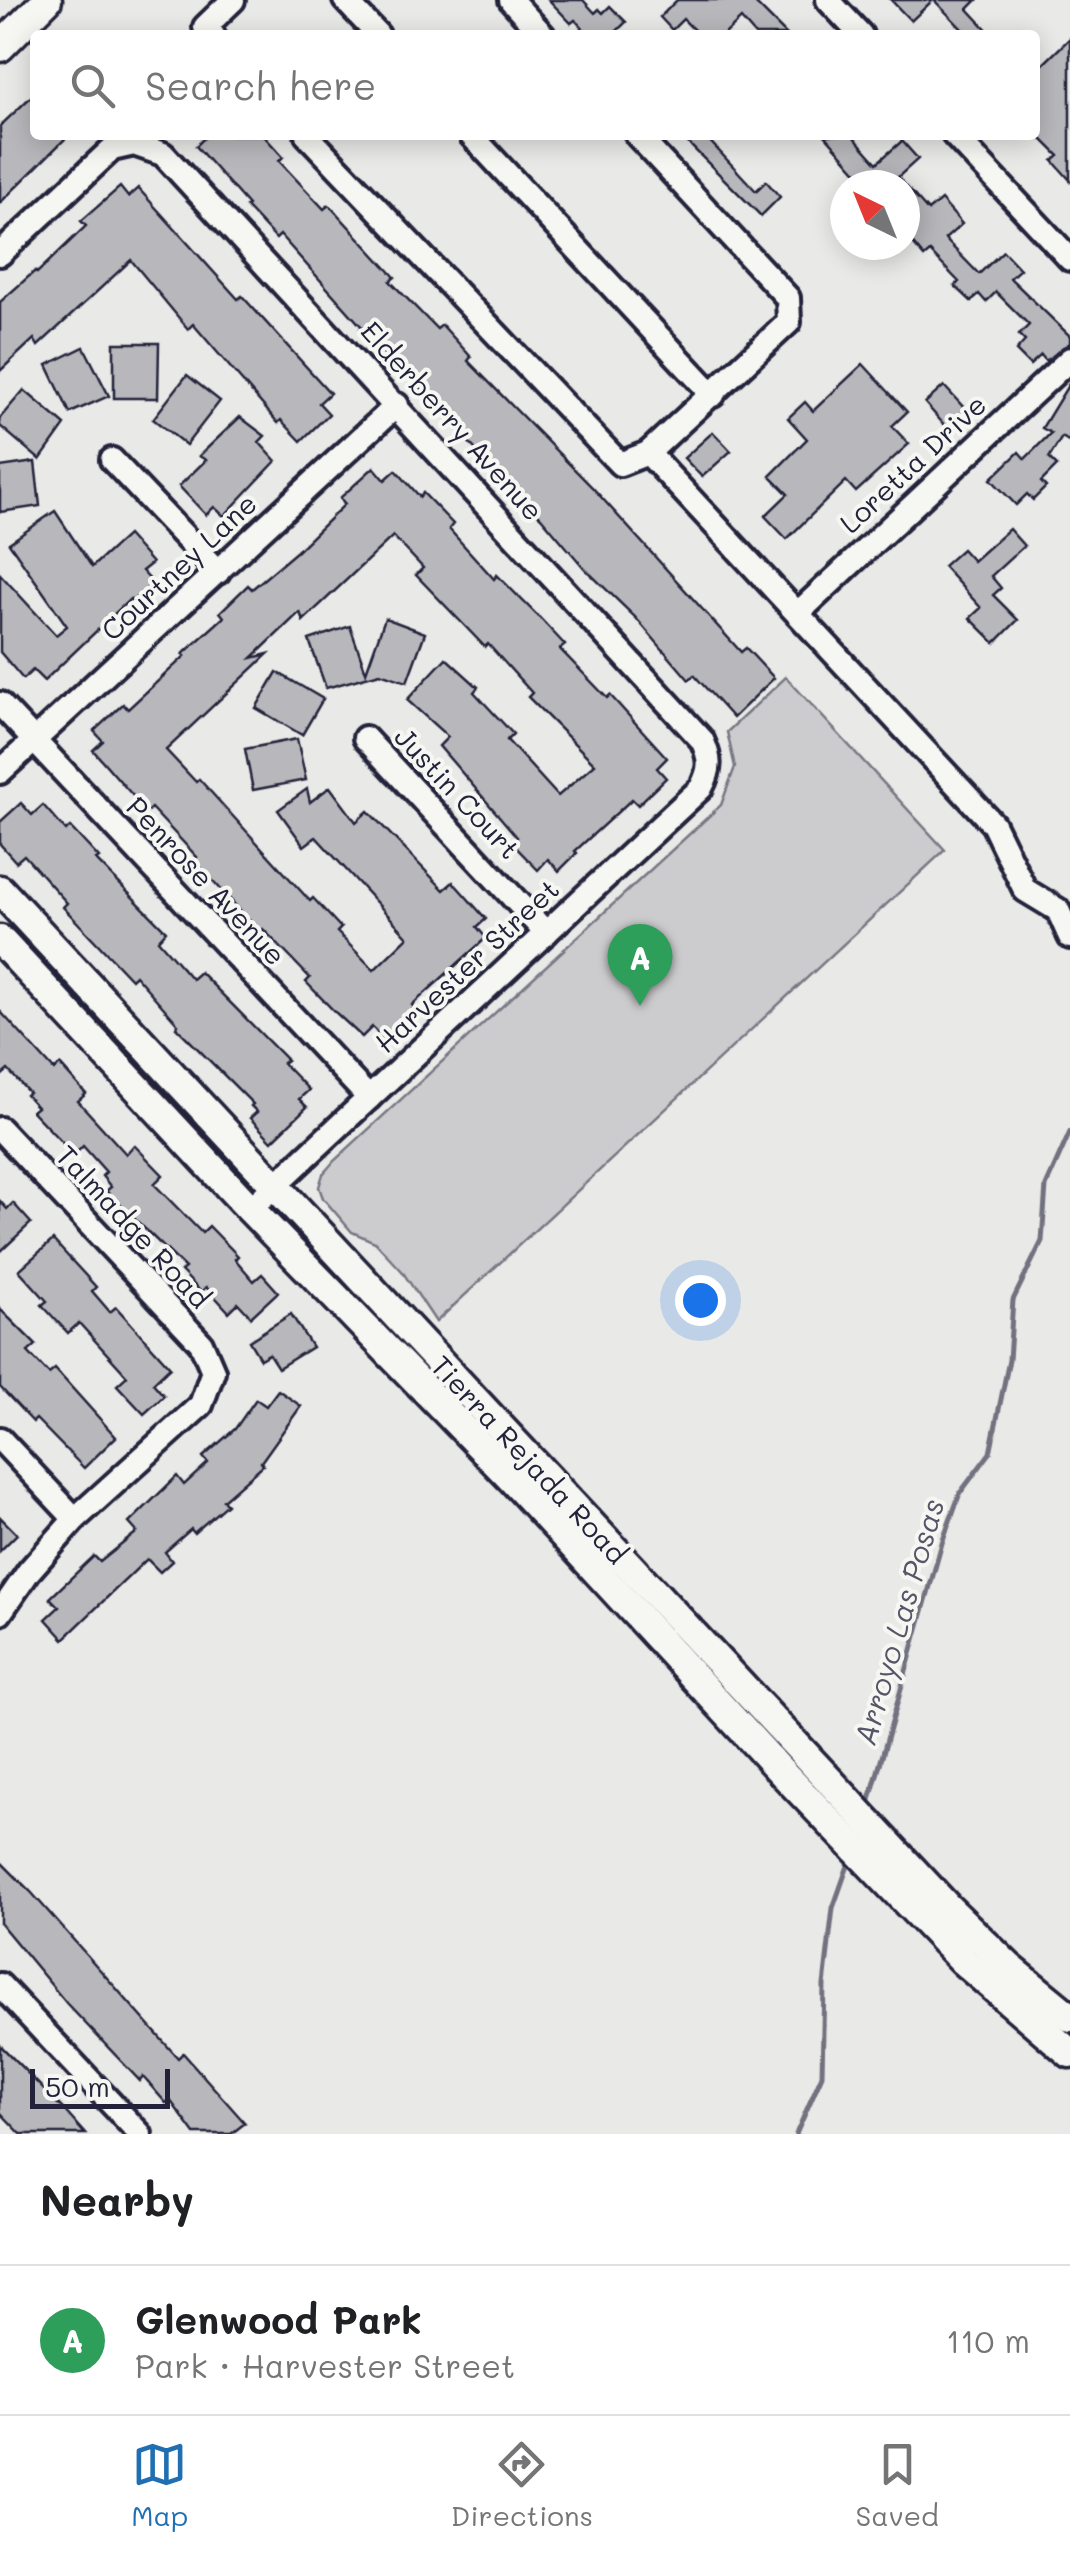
<!DOCTYPE html>
<meta charset="utf-8">
<style>
:root{--surface:#fff;--page:#f2f2f2;--text:#202124;--muted:#757577;--line:#e0e0e0;--accent:#1f6fb2}
body{margin:0;font-family:Mali,sans-serif;background:var(--page);color:var(--text)}
.compass{position:absolute;left:830px;top:170px;width:90px;height:90px;border-radius:50%;background:var(--surface);box-shadow:0 5px 25px #0003;rotate:317deg}
.scale{position:absolute;left:30px;bottom:25px;width:140px;box-sizing:border-box;padding-left:10px;border:5px solid #22223b;border-top:0;font-size:28px;line-height:35px;white-space:nowrap;color:#22223b;-webkit-text-stroke:8px #f6f6f2;paint-order:stroke}
.you{position:absolute;left:700px;top:1300px;width:35px;height:35px;margin:-25px;border:8px solid #fff;border-radius:50%;background:#1a73e8;box-shadow:0 0 0 15px #1a73e833}
.badge{display:grid;place-items:center;width:65px;height:65px;border-radius:50%;background:var(--accent);color:#fff;font-size:32px;font-weight:700}
.pin{position:absolute;translate:-50% -82px;filter:drop-shadow(0 2px 5px #0008)}
.pin::after{content:'';position:absolute;top:52px;width:35px;height:30px;background:inherit;clip-path:polygon(0 0,100% 0,50% 100%)}
.list{margin:0;padding:0;list-style:none}
h2{display:flex;justify-content:space-between;align-items:center;height:130px;margin:0;padding:0 40px;font-size:42px}
h2 small{font-size:32px;font-weight:400;color:var(--muted)}
.list li{display:grid;grid-template-columns:65px 1fr auto;gap:30px;align-items:center;box-sizing:border-box;height:150px;padding:0 40px;border-top:2px solid var(--line)}
.list b{display:block;font-size:38px;white-space:nowrap}
.list p{margin:0;font-size:32px;white-space:nowrap;color:var(--muted)}
.list em{font-size:32px;font-style:normal;color:var(--muted)}
.icon{flex:none;width:55px;height:55px;fill:none;stroke:currentColor;stroke-width:2;stroke-linecap:round;stroke-linejoin:round}
.map{position:relative;flex:none;width:1070px;height:2134px;overflow:hidden}
.search{position:absolute;background:var(--surface);box-shadow:0 5px 25px #0003;left:30px;right:30px;top:30px;height:110px;display:flex;align-items:center;gap:25px;box-sizing:border-box;padding:0 35px;border-radius:10px;color:var(--muted);font-size:38px}
.sheet{height:280px;background:var(--surface)}
nav{display:flex;justify-content:space-around;align-items:center;box-sizing:border-box;height:140px;border-top:2px solid var(--line);background:var(--surface);font-size:28px;color:var(--muted)}
nav a{display:grid;justify-items:center;gap:5px}
nav .on{color:var(--accent)}
.map>svg:first-child{display:block}
</style>
<div class="map">
<svg width="1070" height="2134" viewBox="0 0 1070 2134">
<rect width="100%" height="100%" fill="#e9e9e7"/>
<filter id="ink" filterUnits="userSpaceOnUse"><feTurbulence type="fractalNoise" baseFrequency=".01" numOctaves="2"/><feDisplacementMap in="SourceGraphic" scale="20" xChannelSelector="R" yChannelSelector="G"/><feConvolveMatrix kernelMatrix="1 2 1 2 8 2 1 2 1" color-interpolation-filters="sRGB"/></filter>
<g filter="url(#ink)">
<path fill="#ccccce" stroke="#777784" stroke-width="2.5" d="M786,677L945,850L436,1322L402,1271L375,1242L352,1232L323,1198L319,1187L323,1174L334,1161L721,805L735,767L727,732Z"/>
<g fill="none" stroke-linecap="round" stroke-linejoin="round">
<g stroke="#71717f" stroke-width="5">
<path d="M868,1807L942,1543L960,1493L990,1453L1009,1360L1013,1300L1042,1241L1046,1186L1070,1132"/>
<path d="M796,2134L822,2075L824,1985L833,1908L850,1860"/>
</g>
</g>
<g fill="#b8b8bc" stroke="#22223b" stroke-width="2.5">
<path d="M549,0H583L595,13L599,9L603,13L610,6L626,22L613,35H589L575,20L571,23Z"/>
<path d="M677,0H752L787,35H755L741,19L724,35H699L683,19L672,30L660,17Z"/>
<path d="M891,0H933L911,21Z"/>
<path d="M934,0H977L968,9L992,35H968Z"/>
<path d="M1070,38V180L1053,161L1059,156L1035,132V72Z"/>
<path d="M35,93V135H69L0,203V126Z"/>
<path d="M207,135H263L283,157L279,161L324,209L329,205L395,277L390,281L437,329L442,325L471,357L468,361L592,487L741,652L746,648L774,678L733,718L694,675L689,680L635,617L585,569L541,517L502,479L391,356L389,359L360,329L362,327L280,235L276,239L246,207L248,205L196,146Z"/>
<path d="M680,135H704L756,191L766,181L780,197L761,216Z"/>
<path d="M825,135H852L877,163L902,141L918,159L898,177L905,185H869Z"/>
<path d="M905,185L928,211L941,200L962,224L945,239L979,274L1003,251L1020,269L1010,278L1070,336V343L1046,361L1041,355L1030,365L1016,351L1025,341L1019,335L1029,325L996,292L986,302L979,294L971,301L955,286L959,282L930,252L924,257L905,234Z"/>
<path d="M120,187L128,197L138,188L238,299L242,296L330,393L319,403L329,414L301,441L281,420L278,423L193,324L188,329L131,260L38,346L34,339L0,371V302L35,271L37,273L86,226L81,221Z"/>
<path d="M114,343H159L158,398H114Z"/>
<path d="M84,347L109,396L70,413L47,365Z"/>
<path d="M863,364L907,412L892,426L909,444L856,492L846,481L787,539L765,516L788,494L770,476L807,439L788,418L805,402L813,411Z"/>
<path d="M187,375L220,401L186,445L153,419Z"/>
<path d="M1070,382V442L1062,437L1049,458L1057,466L1041,482L1046,487L1033,500L1027,494L1016,505L991,479L1019,452L1025,459L1051,433L1042,428Z"/>
<path d="M944,386L966,410L947,428L925,403Z"/>
<path d="M24,390L65,425L40,460L0,426V418Z"/>
<path d="M240,417L265,436L259,442L276,461L224,516L214,507L206,515L179,486L206,460L199,456Z"/>
<path d="M713,432L731,451L702,477L684,458Z"/>
<path d="M35,462L40,506L0,512V467Z"/>
<path d="M374,467L385,480L396,470L420,497L423,493L453,524L449,529L494,579L497,575L537,615L565,645L560,649L607,698L610,695L667,758L657,768L666,778L638,805L632,799L575,851L577,853L559,871L548,859L538,870L511,842L517,837L439,746L448,737L407,700L446,658L478,687L474,692L513,734L507,740L558,796L595,764L528,697L532,693L488,644L485,647L416,575L423,568L393,536L303,621L300,612L252,658L268,654L166,750L196,782L199,779L310,901L313,898L341,928L337,932L374,970L408,937L316,837L304,846L278,810L307,789L310,802L330,787L356,822L368,811L444,890L453,882L486,919L477,927L486,938L412,1005L415,1009L383,1039L372,1027L362,1037L334,1011L306,982L310,978L263,929L260,932L194,860L197,857L151,808L147,812L93,750L103,741L94,731L123,704L128,709L185,656L183,654L224,617L220,612L248,585L252,589L297,551L345,504L340,498Z"/>
<path d="M55,511L92,567L127,535L152,563L142,571L153,583L132,601L130,599L44,681L33,670L23,679L0,652V574L56,635L67,626L9,543Z"/>
<path d="M1009,529L1024,546L991,576L1001,588L993,595L1018,620L995,643L970,618L981,608L943,566L962,549L973,561Z"/>
<path d="M385,618L425,633L407,682L380,673L326,688L309,640L350,626L366,672Z"/>
<path d="M277,672L323,699L302,735L256,708Z"/>
<path d="M297,739L306,780L253,790L245,749Z"/>
<path d="M21,803L32,815L43,805L66,831L70,827L99,858L96,860L166,931L158,940L192,979L200,972L287,1060L283,1063L309,1090L299,1099L307,1107L272,1141L250,1118L257,1112L251,1106L253,1104L176,1027L178,1024L135,975L131,979L63,907L67,903L24,855L16,862L0,844V822Z"/>
<path d="M641,968L652,979L636,995L625,984Z"/>
<path d="M0,1011L54,1070L60,1065L86,1094L78,1101L126,1154L134,1145L163,1175L154,1184L202,1233L209,1226L238,1256L235,1259L254,1281L262,1274L278,1292L251,1317L238,1303L229,1312L206,1287L201,1292L181,1271L185,1268L106,1191L111,1187L102,1176L106,1172L83,1146L74,1155L32,1111L37,1107L26,1095L29,1093L8,1070L0,1077Z"/>
<path d="M0,1201L7,1209L13,1203L31,1223L0,1252Z"/>
<path d="M53,1240L96,1287L92,1291L110,1312L116,1307L170,1367L153,1383L164,1396L144,1414L117,1385L127,1376L79,1323L68,1333L42,1305L47,1301L19,1270Z"/>
<path d="M0,1309L36,1345L28,1352L49,1374L55,1369L116,1437L84,1468L36,1419L33,1422L0,1387Z"/>
<path d="M291,1314L312,1347L278,1368L269,1354L260,1359L249,1341Z"/>
<path d="M278,1390L301,1406L261,1462L263,1465L223,1500L227,1504L194,1533L191,1529L165,1552L172,1561L160,1572L147,1559L64,1639L46,1619L59,1607L50,1598L94,1556L100,1562L137,1532L129,1523L177,1476L184,1485L208,1463L203,1457L235,1429L256,1399L266,1406Z"/>
<path d="M0,1517L17,1534L0,1551Z"/>
<path d="M0,1861L31,1892L178,2058L183,2053L245,2123L231,2134H195L170,2100L166,2103L143,2077L140,2081L67,2004L0,1923Z"/>
<path d="M0,2045L64,2110L85,2134H21L0,2112Z"/>
</g>
<g fill="none" stroke-linecap="round" stroke-linejoin="round">
<defs>
<g id="minor">
<path d="M345,0L378,35"/>
<path d="M511,0L543,35"/>
<path d="M828,0L861,35"/>
<path d="M213,35L205,27L233,0"/>
<path d="M307,135L620,464L648,453L993,824L1025,890L1058,910L1070,937"/>
<path d="M471,135L713,395"/>
<path d="M637,135L788,298L789,322L648,453"/>
<path d="M954,135L1070,259"/>
<path d="M0,254L112,149L134,144L163,154L702,740C711,759 711,769 701,788L250,1209"/>
<path d="M112,460L218,572"/>
<path d="M798,613L1070,359"/>
<path d="M0,704L369,1098"/>
<path d="M365,738L546,933"/>
<path d="M0,772L397,405"/>
<path d="M0,1129L201,1343L213,1371L201,1405L75,1519L29,1571L0,1613"/>
<path d="M0,1439L75,1519"/>
<path d="M0,1985L140,2134"/>
</g>
<g id="major">
<path d="M0,47L47,0"/>
<path d="M0,890L947,1907L1009,1967L1070,2017"/>
<path d="M0,940L250,1209L511,1478L777,1767L963,1961L1070,2053"/>
</g>
</defs>
<use href="#minor" stroke="#22223b" stroke-width="30"/>
<use href="#major" stroke="#22223b" stroke-width="35"/>
<use href="#minor" stroke="#f6f6f2" stroke-width="22"/>
<use href="#major" stroke="#f6f6f2" stroke-width="28"/>
</g>
</g>
<g text-anchor="middle" stroke-width="8" stroke-linejoin="round" paint-order="stroke">
<g font-size="28" fill="#22223b" stroke="#f6f6f2">
<text transform="translate(452 421) rotate(48)" y="10">Elderberry Avenue</text>
<text transform="translate(913 464) rotate(-43)" y="10">Loretta Drive</text>
<text transform="translate(179 567) rotate(-43)" y="10">Courtney Lane</text>
<text transform="translate(457 793) rotate(47)" y="10">Justin Court</text>
<text transform="translate(206 881) rotate(47)" y="10">Penrose Avenue</text>
<text transform="translate(467 966) rotate(-43)" y="10">Harvester Street</text>
<text transform="translate(133 1227) rotate(47)" y="10">Talmadge Road</text>
<text transform="translate(529 1460) rotate(47)" y="10">Tierra Rejada Road</text>
</g>
<g font-size="30" font-style="italic" fill="#565668" stroke="#f6f6f2">
<text transform="translate(900 1622) rotate(-74)" y="10">Arroyo Las Posas</text>
</g>
</g>
</svg>
<svg class="compass" viewBox="-18 -18 36 36"><path d="M0-13l5 13h-10z" fill="#e53935"/><path d="M0 13l5-13h-10z" fill="#757577"/></svg>
<div class="scale">50 m</div>
<div class="you"></div>
<div class="pin badge" style="left:640px;top:1006px;background:#2e9e5b">A</div>
<div class="search"><svg class="icon" aria-label="search" viewBox="0 0 24 24"><circle cx="10" cy="10" r="6"/><path d="M15 15l6 6"/></svg>Search here</div>
</div>
<section class="sheet">
<h2>Nearby<small></small></h2>
<ul class="list">
<li><span class="badge" style="background:#2e9e5b">A</span><div><b>Glenwood Park</b><p>Park · Harvester Street</p></div><em>110 m</em></li>
</ul>
</section>
<nav>
<a class="on"><svg class="icon" aria-label="map" viewBox="0 0 24 24"><path d="M3 6l6-2 6 2 6-2v14l-6 2-6-2-6 2zM9 4v14M15 6v14"/></svg>Map</a>
<a><svg class="icon" aria-label="directions" viewBox="0 0 24 24"><path d="M12 3l9 9-9 9-9-9zM9 14v-3h6M13 9l2 2-2 2"/></svg>Directions</a>
<a><svg class="icon" aria-label="saved" viewBox="0 0 24 24"><path d="M7 4h10v16l-5-4-5 4z"/></svg>Saved</a>
</nav>
